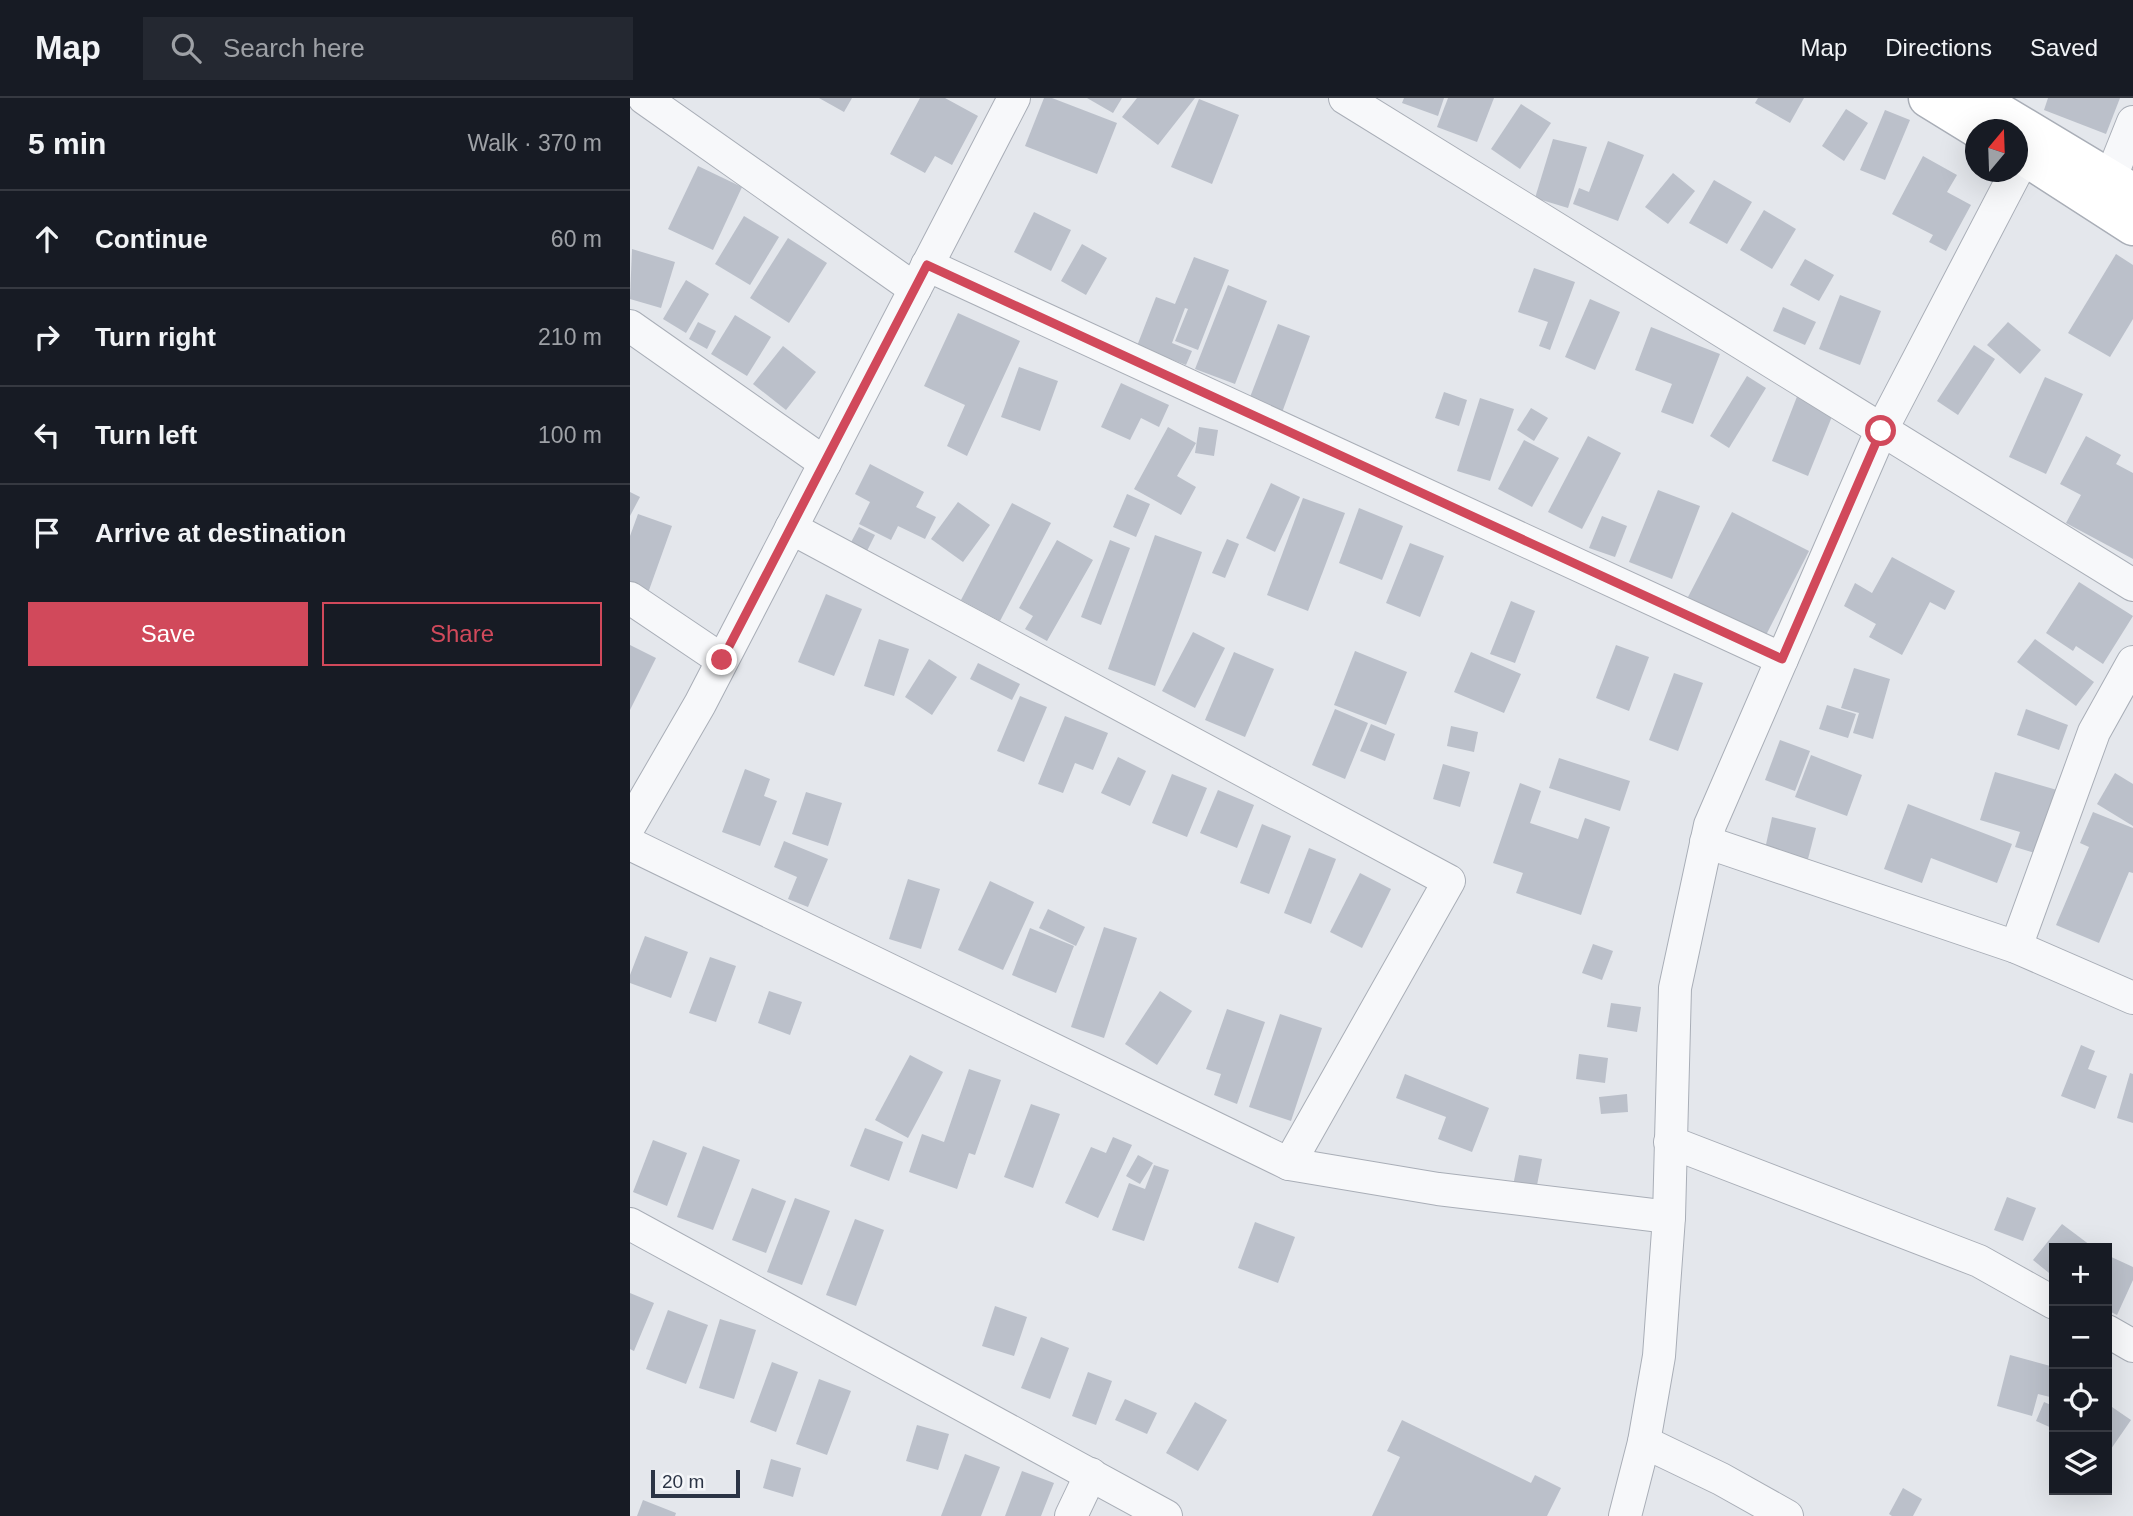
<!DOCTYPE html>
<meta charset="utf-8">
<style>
:root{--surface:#171b24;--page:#242831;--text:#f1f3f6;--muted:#9ea1a6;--line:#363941;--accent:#d1495b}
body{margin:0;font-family:Helvetica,sans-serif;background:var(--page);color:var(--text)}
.controls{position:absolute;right:21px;bottom:21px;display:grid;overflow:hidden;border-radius:0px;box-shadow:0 7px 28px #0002}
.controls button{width:63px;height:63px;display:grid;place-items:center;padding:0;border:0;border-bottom:2px solid var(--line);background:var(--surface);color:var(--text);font:35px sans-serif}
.compass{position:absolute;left:1335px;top:21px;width:63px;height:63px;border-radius:50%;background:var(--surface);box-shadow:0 7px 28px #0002;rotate:19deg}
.scale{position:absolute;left:21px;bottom:18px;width:89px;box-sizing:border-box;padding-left:7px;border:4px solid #2b3445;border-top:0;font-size:19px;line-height:24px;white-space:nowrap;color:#2b3445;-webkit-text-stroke:5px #f4f6f9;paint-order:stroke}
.stop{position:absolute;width:21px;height:21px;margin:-16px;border:5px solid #d1495b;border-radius:50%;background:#fff}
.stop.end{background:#d1495b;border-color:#fff;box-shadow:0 2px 7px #0008}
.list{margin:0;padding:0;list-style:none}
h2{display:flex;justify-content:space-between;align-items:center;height:91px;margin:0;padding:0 28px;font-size:30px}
h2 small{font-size:23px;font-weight:400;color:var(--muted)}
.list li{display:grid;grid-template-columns:46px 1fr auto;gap:21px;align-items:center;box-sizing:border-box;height:98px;padding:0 28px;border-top:2px solid var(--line)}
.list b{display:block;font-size:26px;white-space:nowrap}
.list em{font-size:23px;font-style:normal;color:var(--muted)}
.actions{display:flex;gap:14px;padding:21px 28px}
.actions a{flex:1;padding:16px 0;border:2px solid var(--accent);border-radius:0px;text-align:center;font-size:24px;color:var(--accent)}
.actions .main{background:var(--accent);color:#fff}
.icon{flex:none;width:38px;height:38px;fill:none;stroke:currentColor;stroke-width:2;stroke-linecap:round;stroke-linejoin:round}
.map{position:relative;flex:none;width:1503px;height:1418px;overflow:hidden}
header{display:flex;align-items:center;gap:42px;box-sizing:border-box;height:98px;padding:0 35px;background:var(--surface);border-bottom:2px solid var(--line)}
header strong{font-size:33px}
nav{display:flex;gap:38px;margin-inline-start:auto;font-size:24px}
.search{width:490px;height:63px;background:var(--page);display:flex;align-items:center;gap:18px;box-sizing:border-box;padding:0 24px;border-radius:0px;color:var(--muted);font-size:26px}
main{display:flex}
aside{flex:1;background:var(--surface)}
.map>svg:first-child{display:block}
</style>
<header>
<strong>Map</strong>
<div class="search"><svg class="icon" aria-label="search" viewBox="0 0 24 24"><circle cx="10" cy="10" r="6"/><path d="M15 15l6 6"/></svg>Search here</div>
<nav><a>Map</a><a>Directions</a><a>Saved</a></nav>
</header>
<main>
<aside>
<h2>5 min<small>Walk · 370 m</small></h2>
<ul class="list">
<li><svg class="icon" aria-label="ahead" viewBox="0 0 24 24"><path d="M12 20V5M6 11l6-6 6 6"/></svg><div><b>Continue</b></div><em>60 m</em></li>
<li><svg class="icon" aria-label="right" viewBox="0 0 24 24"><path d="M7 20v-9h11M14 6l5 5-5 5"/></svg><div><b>Turn right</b></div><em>210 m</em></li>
<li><svg class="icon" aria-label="left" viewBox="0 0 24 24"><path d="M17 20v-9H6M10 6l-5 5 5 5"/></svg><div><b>Turn left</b></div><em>100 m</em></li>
<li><svg class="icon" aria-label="arrive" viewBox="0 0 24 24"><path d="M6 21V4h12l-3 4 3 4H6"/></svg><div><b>Arrive at destination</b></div></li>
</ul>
<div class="actions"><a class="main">Save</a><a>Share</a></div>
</aside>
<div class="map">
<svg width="1503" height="1418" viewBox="0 0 1503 1418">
<rect width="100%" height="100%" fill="#e4e7ec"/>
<g fill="#bbc0ca">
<path d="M189,0H222L214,14Z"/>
<path d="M290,0H315L348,18L322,67L305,58L295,75L260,56Z"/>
<path d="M414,0H422L487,25L467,76L395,48Z"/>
<path d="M457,0H492L483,15Z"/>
<path d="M507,0H565L528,47L492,19Z"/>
<path d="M774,0H814L808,18L772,5Z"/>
<path d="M818,0H864L847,44L807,29Z"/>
<path d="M1128,0H1174L1160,25L1125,5Z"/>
<path d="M1418,0H1490L1476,36L1414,12Z"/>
<path d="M569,1L609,17L582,86L541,69Z"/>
<path d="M891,6L921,25L890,71L861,51Z"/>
<path d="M1216,11L1238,25L1214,63L1192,48Z"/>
<path d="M1255,12L1280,22L1255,82L1230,72Z"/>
<path d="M923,41L957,49L938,110L905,100Z"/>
<path d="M978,43L1014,57L988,123L943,106L949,90L959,94Z"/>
<path d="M1293,58L1327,77L1317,94L1341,107L1316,153L1299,144L1303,137L1262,116Z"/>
<path d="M68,68L112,89L83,152L38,131Z"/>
<path d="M1043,75L1065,93L1038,126L1015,109Z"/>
<path d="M1084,82L1122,104L1097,146L1059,125Z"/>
<path d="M1134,112L1166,131L1142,171L1110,152Z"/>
<path d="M404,114L441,132L421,173L384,154Z"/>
<path d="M114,118L149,139L120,187L85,166Z"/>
<path d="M158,140L197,165L159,225L120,200Z"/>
<path d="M452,146L477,160L456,197L431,183Z"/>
<path d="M2,151L45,164L31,210L0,201Z"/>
<path d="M1486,156L1503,167V221L1480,259L1438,235Z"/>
<path d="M564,159L599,172L568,252L545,243L558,211L555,210L542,245L562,253L556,267L507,248L526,199L545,206Z"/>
<path d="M1175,161L1204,177L1189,203L1160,187Z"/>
<path d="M904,170L945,184L920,252L909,248L918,224L888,214Z"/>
<path d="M56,182L79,196L56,235L33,221Z"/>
<path d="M598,187L637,203L605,286L565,271Z"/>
<path d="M1210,197L1251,213L1230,267L1189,251Z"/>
<path d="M960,201L990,214L965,272L935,259Z"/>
<path d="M1153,209L1186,224L1175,247L1143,233Z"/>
<path d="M328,215L390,243L337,358L317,348L335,307L294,288Z"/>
<path d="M105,217L141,239L117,278L81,256Z"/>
<path d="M68,224L86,233L77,251L59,241Z"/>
<path d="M1378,224L1411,252L1390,276L1357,247Z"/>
<path d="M648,226L680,238L650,320L617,307Z"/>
<path d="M1021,229L1090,256L1063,326L1031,314L1042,286L1005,272Z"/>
<path d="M1344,247L1365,261L1328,317L1307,303Z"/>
<path d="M153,248L186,274L156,312L123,286Z"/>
<path d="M389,269L428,283L410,333L371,319Z"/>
<path d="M1117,278L1136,290L1099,350L1080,338Z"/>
<path d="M1415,279L1453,296L1416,376L1379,359Z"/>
<path d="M491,285L539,307L529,329L511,320L500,342L471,329Z"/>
<path d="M814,294L837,302L829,328L805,320Z"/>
<path d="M1168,296L1205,311L1178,378L1142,363Z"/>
<path d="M850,300L884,311L860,383L827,373Z"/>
<path d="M901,310L918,320L904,343L887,332Z"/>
<path d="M538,329L566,345L547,378L566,389L551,417L504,391Z"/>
<path d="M569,329L588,332L584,358L565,355Z"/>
<path d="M958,338L991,355L952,431L918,414Z"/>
<path d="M1456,338L1491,357L1486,366L1503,375V461L1436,425L1451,397L1430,386Z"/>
<path d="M894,342L929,360L902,409L868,391Z"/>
<path d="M240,366L294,394L286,409L306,419L295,441L268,428L261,442L229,426L240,404L225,396Z"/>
<path d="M641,385L670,399L645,454L616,440Z"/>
<path d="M1028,392L1070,408L1042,481L999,464Z"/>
<path d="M0,394L10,399L0,418Z"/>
<path d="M497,396L520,406L506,439L483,429Z"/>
<path d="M673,400L715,415L678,513L637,497Z"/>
<path d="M328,404L360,427L333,464L301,441Z"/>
<path d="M382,405L421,425L370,523L331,502Z"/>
<path d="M729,410L773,428L752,482L709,465Z"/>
<path d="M1102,414L1179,453L1134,541L1058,499Z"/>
<path d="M8,416L42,428L18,495L0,489V438Z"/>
<path d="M972,418L997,428L985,459L959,450Z"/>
<path d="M229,429L245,437L235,457L218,450Z"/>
<path d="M525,437L572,454L525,588L478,571Z"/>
<path d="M597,441L609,446L595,480L582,475Z"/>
<path d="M427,442L463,462L417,543L395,531L403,518L389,510Z"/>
<path d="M480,442L500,450L471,527L451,519Z"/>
<path d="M780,445L814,458L790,519L756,505Z"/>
<path d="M1262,459L1325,493L1315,512L1300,504L1272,557L1239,539L1246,526L1214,508L1225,485L1242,495Z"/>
<path d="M1449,484L1503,518L1473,566L1446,548L1443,553L1416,535Z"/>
<path d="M196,496L232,511L204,578L168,564Z"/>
<path d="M881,503L905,513L885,565L860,556Z"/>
<path d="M563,534L595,550L565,610L532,593Z"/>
<path d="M249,541L279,551L264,598L234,588Z"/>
<path d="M1405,541L1464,584L1446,608L1387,564Z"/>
<path d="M0,547L26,560L0,612Z"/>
<path d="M986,547L1019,559L999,613L966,600Z"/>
<path d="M725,553L777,574L756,627L704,607Z"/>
<path d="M604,554L644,571L615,639L575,622Z"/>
<path d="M841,554L891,576L874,615L824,594Z"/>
<path d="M299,561L327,579L302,617L275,599Z"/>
<path d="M348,565L390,586L382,602L340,581Z"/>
<path d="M1224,570L1260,581L1243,641L1223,635L1229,615L1211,610Z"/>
<path d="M1044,575L1073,585L1048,653L1019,642Z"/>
<path d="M390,598L417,609L394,664L367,653Z"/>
<path d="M1197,607L1226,616L1218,640L1189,631Z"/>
<path d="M705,611L738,625L715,681L682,667Z"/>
<path d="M1396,611L1438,627L1429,652L1387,637Z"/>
<path d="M435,618L478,635L463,672L445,665L433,695L408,686Z"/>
<path d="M741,626L765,636L755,663L730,653Z"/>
<path d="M821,628L848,634L844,654L817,648Z"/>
<path d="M1150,642L1180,653L1165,693L1135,682Z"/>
<path d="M1181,657L1232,677L1217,718L1165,699Z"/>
<path d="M488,659L516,673L500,708L471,695Z"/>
<path d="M929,660L1000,683L990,713L919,690Z"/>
<path d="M813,666L840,674L830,709L803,701Z"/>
<path d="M115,671L140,681L134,698L147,703L130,748L92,734Z"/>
<path d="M1365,674L1427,692L1408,756L1385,749L1390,734L1350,722Z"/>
<path d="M1485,675L1503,686V728L1467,706Z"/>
<path d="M542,676L577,690L557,739L522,725Z"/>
<path d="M890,685L911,693L900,725L948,741L955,720L980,729L951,817L886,795L893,775L863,765Z"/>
<path d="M588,692L624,707L607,750L570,735Z"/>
<path d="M176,694L212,705L198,748L162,736Z"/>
<path d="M1278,706L1382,746L1367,785L1301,760L1292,785L1254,771Z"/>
<path d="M1463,714L1503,730V775L1499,774L1469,845L1426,827L1459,749L1450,745Z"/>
<path d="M1142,719L1186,730L1178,761L1135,751Z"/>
<path d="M632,726L661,738L639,796L610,785Z"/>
<path d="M154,743L198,761L178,809L158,801L167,779L144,769Z"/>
<path d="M679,750L706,761L681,826L654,815Z"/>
<path d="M730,775L761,791L732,850L700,834Z"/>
<path d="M278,781L310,791L291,851L259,841Z"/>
<path d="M360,783L404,804L373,872L328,852Z"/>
<path d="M418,811L455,829L446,848L409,830Z"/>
<path d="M474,829L507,840L474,940L441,929Z"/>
<path d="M400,830L444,848L426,895L382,877Z"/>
<path d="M15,838L58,854L41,900L0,885V877Z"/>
<path d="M963,846L983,853L972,882L952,875Z"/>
<path d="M80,859L106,868L86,924L59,915Z"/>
<path d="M139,893L172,904L160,937L128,925Z"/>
<path d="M530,893L562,913L527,967L495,946Z"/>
<path d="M981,905L1011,909L1007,934L977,929Z"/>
<path d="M597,911L635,924L607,1006L584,997L591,976L576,971Z"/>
<path d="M650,916L692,930L661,1023L619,1009Z"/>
<path d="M1451,947L1465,953L1458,971L1477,978L1465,1011L1431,998Z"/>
<path d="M949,956L978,960L975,985L946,981Z"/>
<path d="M280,957L313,974L278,1040L245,1022Z"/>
<path d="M339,971L371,982L345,1057L339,1055L327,1091L279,1074L292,1036L314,1044Z"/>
<path d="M1500,975L1503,976V1025L1487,1020Z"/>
<path d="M775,976L859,1010L842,1054L808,1041L816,1019L766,1000Z"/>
<path d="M997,996L998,1014L971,1016L969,999Z"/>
<path d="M401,1006L430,1016L403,1090L374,1079Z"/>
<path d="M235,1030L273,1044L259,1083L220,1068Z"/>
<path d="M483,1039L502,1047L468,1120L435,1105L461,1049L476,1055Z"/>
<path d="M23,1042L57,1055L37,1108L3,1094Z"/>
<path d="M73,1048L110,1062L83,1132L47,1119Z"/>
<path d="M508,1057L523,1065L510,1086L496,1078Z"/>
<path d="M889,1057L912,1061L905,1098L882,1093Z"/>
<path d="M524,1067L539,1072L514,1143L482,1132L499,1085L515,1091Z"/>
<path d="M122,1090L156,1103L136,1155L102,1142Z"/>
<path d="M1377,1099L1406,1110L1393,1143L1364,1132Z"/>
<path d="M165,1100L200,1113L172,1187L137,1174Z"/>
<path d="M225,1121L254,1132L226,1208L196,1197Z"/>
<path d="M625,1124L665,1139L648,1185L608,1170Z"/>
<path d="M1432,1126L1460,1147L1457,1150H1424V1179L1403,1162Z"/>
<path d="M1477,1157L1503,1169V1182L1487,1217L1477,1212Z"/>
<path d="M0,1195L24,1205L4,1253L0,1251Z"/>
<path d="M365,1208L397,1219L384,1258L352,1248Z"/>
<path d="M38,1212L78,1227L56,1286L16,1271Z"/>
<path d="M90,1221L126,1232L104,1301L69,1290Z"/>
<path d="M411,1239L439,1250L420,1301L391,1290Z"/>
<path d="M1380,1257L1424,1269L1420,1299L1408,1296L1402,1318L1367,1308Z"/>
<path d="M142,1264L168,1274L146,1334L120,1324Z"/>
<path d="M458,1274L482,1283L466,1327L442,1318Z"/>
<path d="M189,1281L221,1293L197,1357L166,1346Z"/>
<path d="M1424,1299V1331L1406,1323L1414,1304L1421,1307Z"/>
<path d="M495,1301L527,1315L517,1336L485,1322Z"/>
<path d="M565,1304L597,1322L568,1373L536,1355Z"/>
<path d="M1482,1309L1501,1322L1481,1351L1477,1348V1317Z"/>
<path d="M772,1322L901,1385L905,1377L931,1390L917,1418H742L770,1359L757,1353Z"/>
<path d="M287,1327L319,1336L308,1372L276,1363Z"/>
<path d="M335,1356L370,1369L351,1418H311Z"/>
<path d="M141,1361L171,1370L163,1399L133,1390Z"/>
<path d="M392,1373L424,1385L411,1418H375Z"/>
<path d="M1273,1390L1292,1401L1283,1418H1262L1259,1416Z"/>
<path d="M13,1402L46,1415L45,1418H7Z"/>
</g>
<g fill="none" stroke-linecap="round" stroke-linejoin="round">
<defs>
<g id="street">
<path d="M14,0L285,191"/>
<path d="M715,0L1503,487"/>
<path d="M1471,104L1503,24"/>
<path d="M297,167L1152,561"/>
<path d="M0,228L195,365"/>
<path d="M0,500L92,562"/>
<path d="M0,727L70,606L384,0"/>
<path d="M1076,744L1386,849L1503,900"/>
<path d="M0,746L659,1066L819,783L161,430"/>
<path d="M1386,849L1464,634L1503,564"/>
<path d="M1040,1044L1349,1163L1424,1205"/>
<path d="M659,1066L808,1091L1039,1119"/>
<path d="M0,1126L536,1418"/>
<path d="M1477,1233L1503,1248"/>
<path d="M1014,1344L1091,1381L1157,1418"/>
<path d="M441,1418L461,1376"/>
<path d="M995,1418L1014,1344L1029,1258L1039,1119L1045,890L1080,727L1251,333L1386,74"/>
</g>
<g id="secondary">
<path d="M1298,0L1350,32"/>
<path d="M1345,0L1503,95"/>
<path d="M1399,61L1503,128"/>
</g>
</defs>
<use href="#street" stroke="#a9aeb7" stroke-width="34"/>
<use href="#secondary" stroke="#a9aeb7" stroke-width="41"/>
<use href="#street" stroke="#f7f8fa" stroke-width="32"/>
<use href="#secondary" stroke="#fff" stroke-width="38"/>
</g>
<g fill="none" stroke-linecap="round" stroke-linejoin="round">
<path stroke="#d1495b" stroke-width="9" d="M92,562L297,167L1152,561L1251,333"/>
</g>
</svg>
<div class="controls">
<button>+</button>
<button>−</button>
<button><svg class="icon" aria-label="locate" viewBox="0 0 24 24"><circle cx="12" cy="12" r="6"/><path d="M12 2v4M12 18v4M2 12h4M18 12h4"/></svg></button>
<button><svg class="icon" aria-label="layers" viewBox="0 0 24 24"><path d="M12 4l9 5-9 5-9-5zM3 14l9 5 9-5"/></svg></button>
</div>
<svg class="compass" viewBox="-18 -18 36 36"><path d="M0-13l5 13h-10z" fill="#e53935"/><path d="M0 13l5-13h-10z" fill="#9ea1a6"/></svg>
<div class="scale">20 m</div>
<div class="stop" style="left:1251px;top:333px"></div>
<div class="stop end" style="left:92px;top:562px"></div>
</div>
</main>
